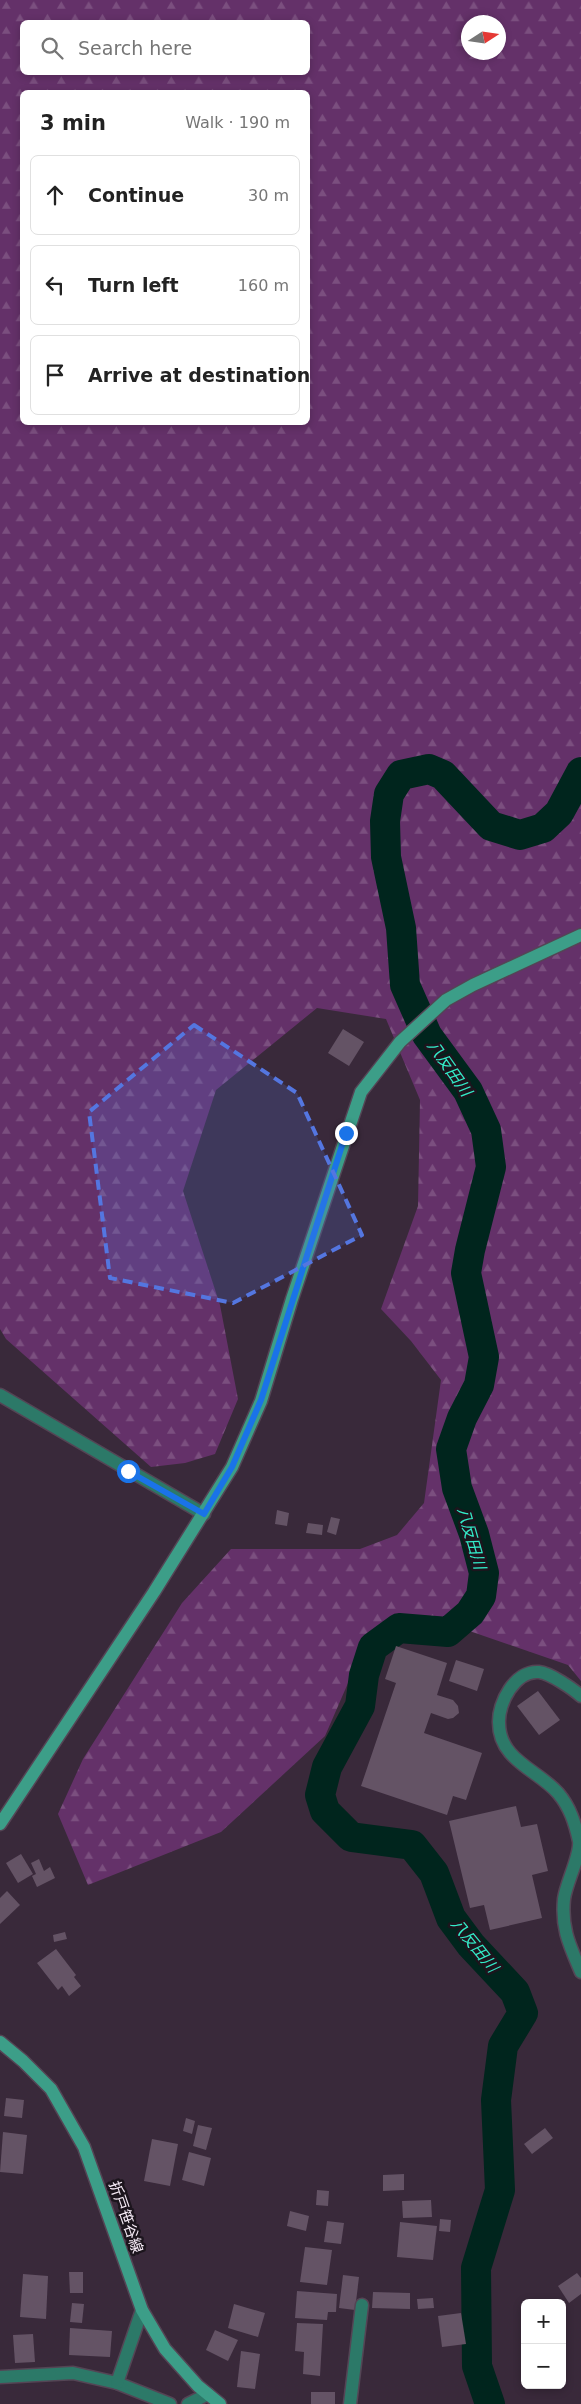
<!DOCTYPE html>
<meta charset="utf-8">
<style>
:root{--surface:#fff;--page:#f2f2f2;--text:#222;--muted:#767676;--line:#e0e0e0}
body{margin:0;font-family:"DejaVu Sans","Noto Sans JP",sans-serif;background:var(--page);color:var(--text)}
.controls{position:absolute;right:15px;bottom:15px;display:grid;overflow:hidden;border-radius:8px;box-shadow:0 2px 8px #0003}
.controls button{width:45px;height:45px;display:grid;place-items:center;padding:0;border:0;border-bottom:1px solid var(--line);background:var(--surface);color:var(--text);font:25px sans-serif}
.compass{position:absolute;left:461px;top:15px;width:45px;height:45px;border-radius:50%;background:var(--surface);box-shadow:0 2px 8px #0003;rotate:78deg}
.stop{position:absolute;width:15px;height:15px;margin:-11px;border:4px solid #1a73e8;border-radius:50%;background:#fff}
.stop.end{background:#1a73e8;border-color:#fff;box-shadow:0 1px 5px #0008}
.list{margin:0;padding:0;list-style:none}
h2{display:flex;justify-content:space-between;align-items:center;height:65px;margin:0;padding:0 20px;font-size:21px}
h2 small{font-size:16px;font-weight:400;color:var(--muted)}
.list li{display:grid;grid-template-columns:32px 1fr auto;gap:15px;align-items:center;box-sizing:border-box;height:80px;margin:0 10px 10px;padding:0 10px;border:1px solid var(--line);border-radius:8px}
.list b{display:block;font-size:19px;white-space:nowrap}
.list em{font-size:16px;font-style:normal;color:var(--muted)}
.icon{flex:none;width:28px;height:28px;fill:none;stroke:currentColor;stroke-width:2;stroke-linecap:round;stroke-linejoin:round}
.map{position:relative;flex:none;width:581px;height:2404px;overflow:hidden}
.search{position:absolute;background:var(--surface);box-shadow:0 2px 8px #0003;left:20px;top:20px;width:290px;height:55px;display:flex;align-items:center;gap:12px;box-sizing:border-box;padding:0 18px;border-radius:8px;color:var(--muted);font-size:19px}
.panel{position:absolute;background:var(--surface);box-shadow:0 2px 8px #0003;left:20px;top:90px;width:290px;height:335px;border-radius:8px}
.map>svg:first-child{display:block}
</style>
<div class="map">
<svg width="581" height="2404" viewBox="0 0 581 2404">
<defs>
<pattern id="forest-firs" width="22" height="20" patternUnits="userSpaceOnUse" patternTransform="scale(1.25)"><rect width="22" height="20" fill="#643169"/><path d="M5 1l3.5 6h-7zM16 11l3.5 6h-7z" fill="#7b4f7f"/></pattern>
</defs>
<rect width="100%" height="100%" fill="#39293a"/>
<path fill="url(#forest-firs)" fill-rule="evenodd" d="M0,0H581V1681L568,1665L455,1626L368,1637L325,1736L221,1832L88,1885L58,1814L83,1759L182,1603L231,1549H360L397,1535L424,1503L441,1380L411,1341L381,1309L418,1206L420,1100L386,1019L317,1008L216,1090L183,1191L220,1305L238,1399L215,1454L185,1463L151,1467L6,1339L0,1329ZM22,22H308V72H22ZM468,22H498V52H468ZM22,92H308V422H22Z"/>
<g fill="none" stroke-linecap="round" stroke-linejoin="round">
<path stroke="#00251d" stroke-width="30" d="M490,2404L477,2366L476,2268L500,2190L496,2100L503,2046L523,2013L515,1992L471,1945L451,1918L434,1873L412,1845L351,1837L325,1811L320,1795L327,1767L360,1706L364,1675L373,1647L399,1628L448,1632L470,1613L481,1596L484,1573L474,1534L457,1488L451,1449L462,1418L479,1385L484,1357L466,1273L470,1250L491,1167L486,1130L468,1091L427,1035L405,985L401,928L386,857L385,821L389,794L401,775L429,769L443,775L491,826L520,835L543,828L559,813L581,772"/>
</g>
<g fill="#645365">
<path d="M343,1029L364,1042L349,1066L328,1053Z"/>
<path d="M277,1510L289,1513L287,1526L275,1524Z"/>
<path d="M331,1517L340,1519L336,1535L327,1532Z"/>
<path d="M308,1523L323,1525L322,1535L306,1533Z"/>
<path d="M396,1646L447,1663L437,1695L453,1700L458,1706L459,1713L453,1718L448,1719L431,1713L424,1733L482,1753L466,1800L453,1796L447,1815L361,1786L396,1683L385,1679Z"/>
<path d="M456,1660L484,1669L477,1691L449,1681Z"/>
<path d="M538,1691L560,1720L539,1735L517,1706Z"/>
<path d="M516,1806L521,1827L537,1824L548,1871L532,1875L542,1918L490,1930L484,1905L470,1908L449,1821Z"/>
<path d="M21,1854L33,1874L18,1883L6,1863Z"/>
<path d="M39,1859L44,1871L50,1867L55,1878L37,1887L32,1876L36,1874L31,1863Z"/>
<path d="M7,1891L20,1905L0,1924V1898Z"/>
<path d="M65,1932L67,1939L54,1942L53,1935Z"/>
<path d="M56,1949L76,1975L74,1977L81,1986L69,1996L62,1986L58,1990L37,1963Z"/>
<path d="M6,2098L24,2100L22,2118L4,2116Z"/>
<path d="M186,2118L195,2121L192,2134L183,2131Z"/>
<path d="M198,2125L212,2128L206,2150L193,2146Z"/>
<path d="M545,2128L553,2138L532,2154L524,2144Z"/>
<path d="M3,2132L27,2135L23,2174L0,2172Z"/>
<path d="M152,2139L178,2144L170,2186L144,2181Z"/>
<path d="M189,2152L211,2158L204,2186L182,2180Z"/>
<path d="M404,2174V2190L383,2191V2175Z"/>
<path d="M317,2190L329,2191L328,2206L316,2205Z"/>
<path d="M431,2200L432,2217L403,2218L402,2201Z"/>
<path d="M290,2211L309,2216L306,2231L287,2226Z"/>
<path d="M440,2219L451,2220L450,2232L439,2231Z"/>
<path d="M327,2221L344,2223L341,2244L324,2242Z"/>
<path d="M400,2222L437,2226L433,2260L397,2257Z"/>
<path d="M305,2247L332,2250L327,2285L300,2282Z"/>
<path d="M69,2272H83V2293H70Z"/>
<path d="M577,2273L581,2278V2294L569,2303L558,2286Z"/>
<path d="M23,2274L48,2276L46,2319L20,2317Z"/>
<path d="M343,2275L359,2277L355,2310L339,2308Z"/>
<path d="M297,2291L337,2294L336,2312H328L327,2320L295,2318Z"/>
<path d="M373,2292L410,2293V2309L372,2308Z"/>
<path d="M433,2298L434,2308L418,2309L417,2299Z"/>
<path d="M72,2303L84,2304L82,2323L70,2322Z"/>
<path d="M234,2304L265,2313L258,2337L228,2328Z"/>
<path d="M461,2313L466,2344L442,2347L438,2316Z"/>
<path d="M297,2323L323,2324L320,2376L303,2374L304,2352L295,2351Z"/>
<path d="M70,2328L112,2331L110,2357L69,2355Z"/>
<path d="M215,2330L238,2340L228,2361L206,2350Z"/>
<path d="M33,2334L35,2362L15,2363L13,2335Z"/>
<path d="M241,2351L260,2354L255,2389L237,2387Z"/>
<rect x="311" y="2392" width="24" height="12"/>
</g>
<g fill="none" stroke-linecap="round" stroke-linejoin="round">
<defs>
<g id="street">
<path d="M0,1395L204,1514"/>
<path d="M581,1696C573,1689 550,1673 539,1672C515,1670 498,1703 499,1723C499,1760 538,1770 558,1793C570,1807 575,1823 579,1841C581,1855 566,1883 564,1899C561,1929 570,1946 581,1972"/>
<path d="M0,2377L73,2373L117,2383L170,2404"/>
<path d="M117,2383L142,2310"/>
<path d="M188,2404L208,2394"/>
<path d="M350,2404L362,2305"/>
</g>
<g id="secondary">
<path d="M0,1824L154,1592L232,1467L261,1401L292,1299L361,1092L400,1042L446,1000L473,985L581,935"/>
<path d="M0,2042L23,2061L51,2089L84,2147L142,2310L165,2349L198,2386L220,2404"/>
</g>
</defs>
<use href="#street" stroke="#544555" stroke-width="15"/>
<use href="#secondary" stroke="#544555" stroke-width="15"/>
<use href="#street" stroke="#2c7968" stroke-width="12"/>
<use href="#secondary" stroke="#3c9e88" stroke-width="12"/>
</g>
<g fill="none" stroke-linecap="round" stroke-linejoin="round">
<path stroke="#1a73e8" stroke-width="6" d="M128,1471L204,1514L232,1467L261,1400L346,1133"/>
</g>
<path fill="#5476e0" fill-opacity="0.2" stroke="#5476e0" stroke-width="4" stroke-dasharray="10 6" stroke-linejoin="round" d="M194,1025L297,1093L362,1235L233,1303L110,1278L89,1112Z"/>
<g text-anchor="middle" stroke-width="5" stroke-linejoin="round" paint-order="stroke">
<g font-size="15" fill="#f9eef9" stroke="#1c151d">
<text transform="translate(126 2217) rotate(71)" y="5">折戸笹谷線</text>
</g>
<g font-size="16" font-style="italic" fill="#33ebc8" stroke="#1c151d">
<text transform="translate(450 1068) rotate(55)" y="6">八反田川</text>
<text transform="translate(472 1538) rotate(74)" y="6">八反田川</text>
<text transform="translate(475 1945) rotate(51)" y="6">八反田川</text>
</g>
</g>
</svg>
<div class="controls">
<button>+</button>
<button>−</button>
</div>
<svg class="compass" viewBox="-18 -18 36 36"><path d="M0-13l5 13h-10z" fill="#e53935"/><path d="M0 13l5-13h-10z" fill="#767676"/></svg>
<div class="stop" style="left:128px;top:1471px"></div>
<div class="stop end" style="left:346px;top:1133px"></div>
<div class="search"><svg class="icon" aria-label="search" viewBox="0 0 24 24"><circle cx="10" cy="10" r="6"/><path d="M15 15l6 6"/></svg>Search here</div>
<section class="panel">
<h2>3 min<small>Walk · 190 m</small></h2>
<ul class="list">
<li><svg class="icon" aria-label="ahead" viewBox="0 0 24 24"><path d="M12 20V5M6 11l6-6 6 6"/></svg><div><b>Continue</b></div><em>30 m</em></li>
<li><svg class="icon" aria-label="left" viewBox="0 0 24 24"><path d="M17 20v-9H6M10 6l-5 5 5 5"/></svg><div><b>Turn left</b></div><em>160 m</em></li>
<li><svg class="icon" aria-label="arrive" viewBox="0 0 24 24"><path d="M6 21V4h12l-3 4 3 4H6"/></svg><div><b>Arrive at destination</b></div></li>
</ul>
</section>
</div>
